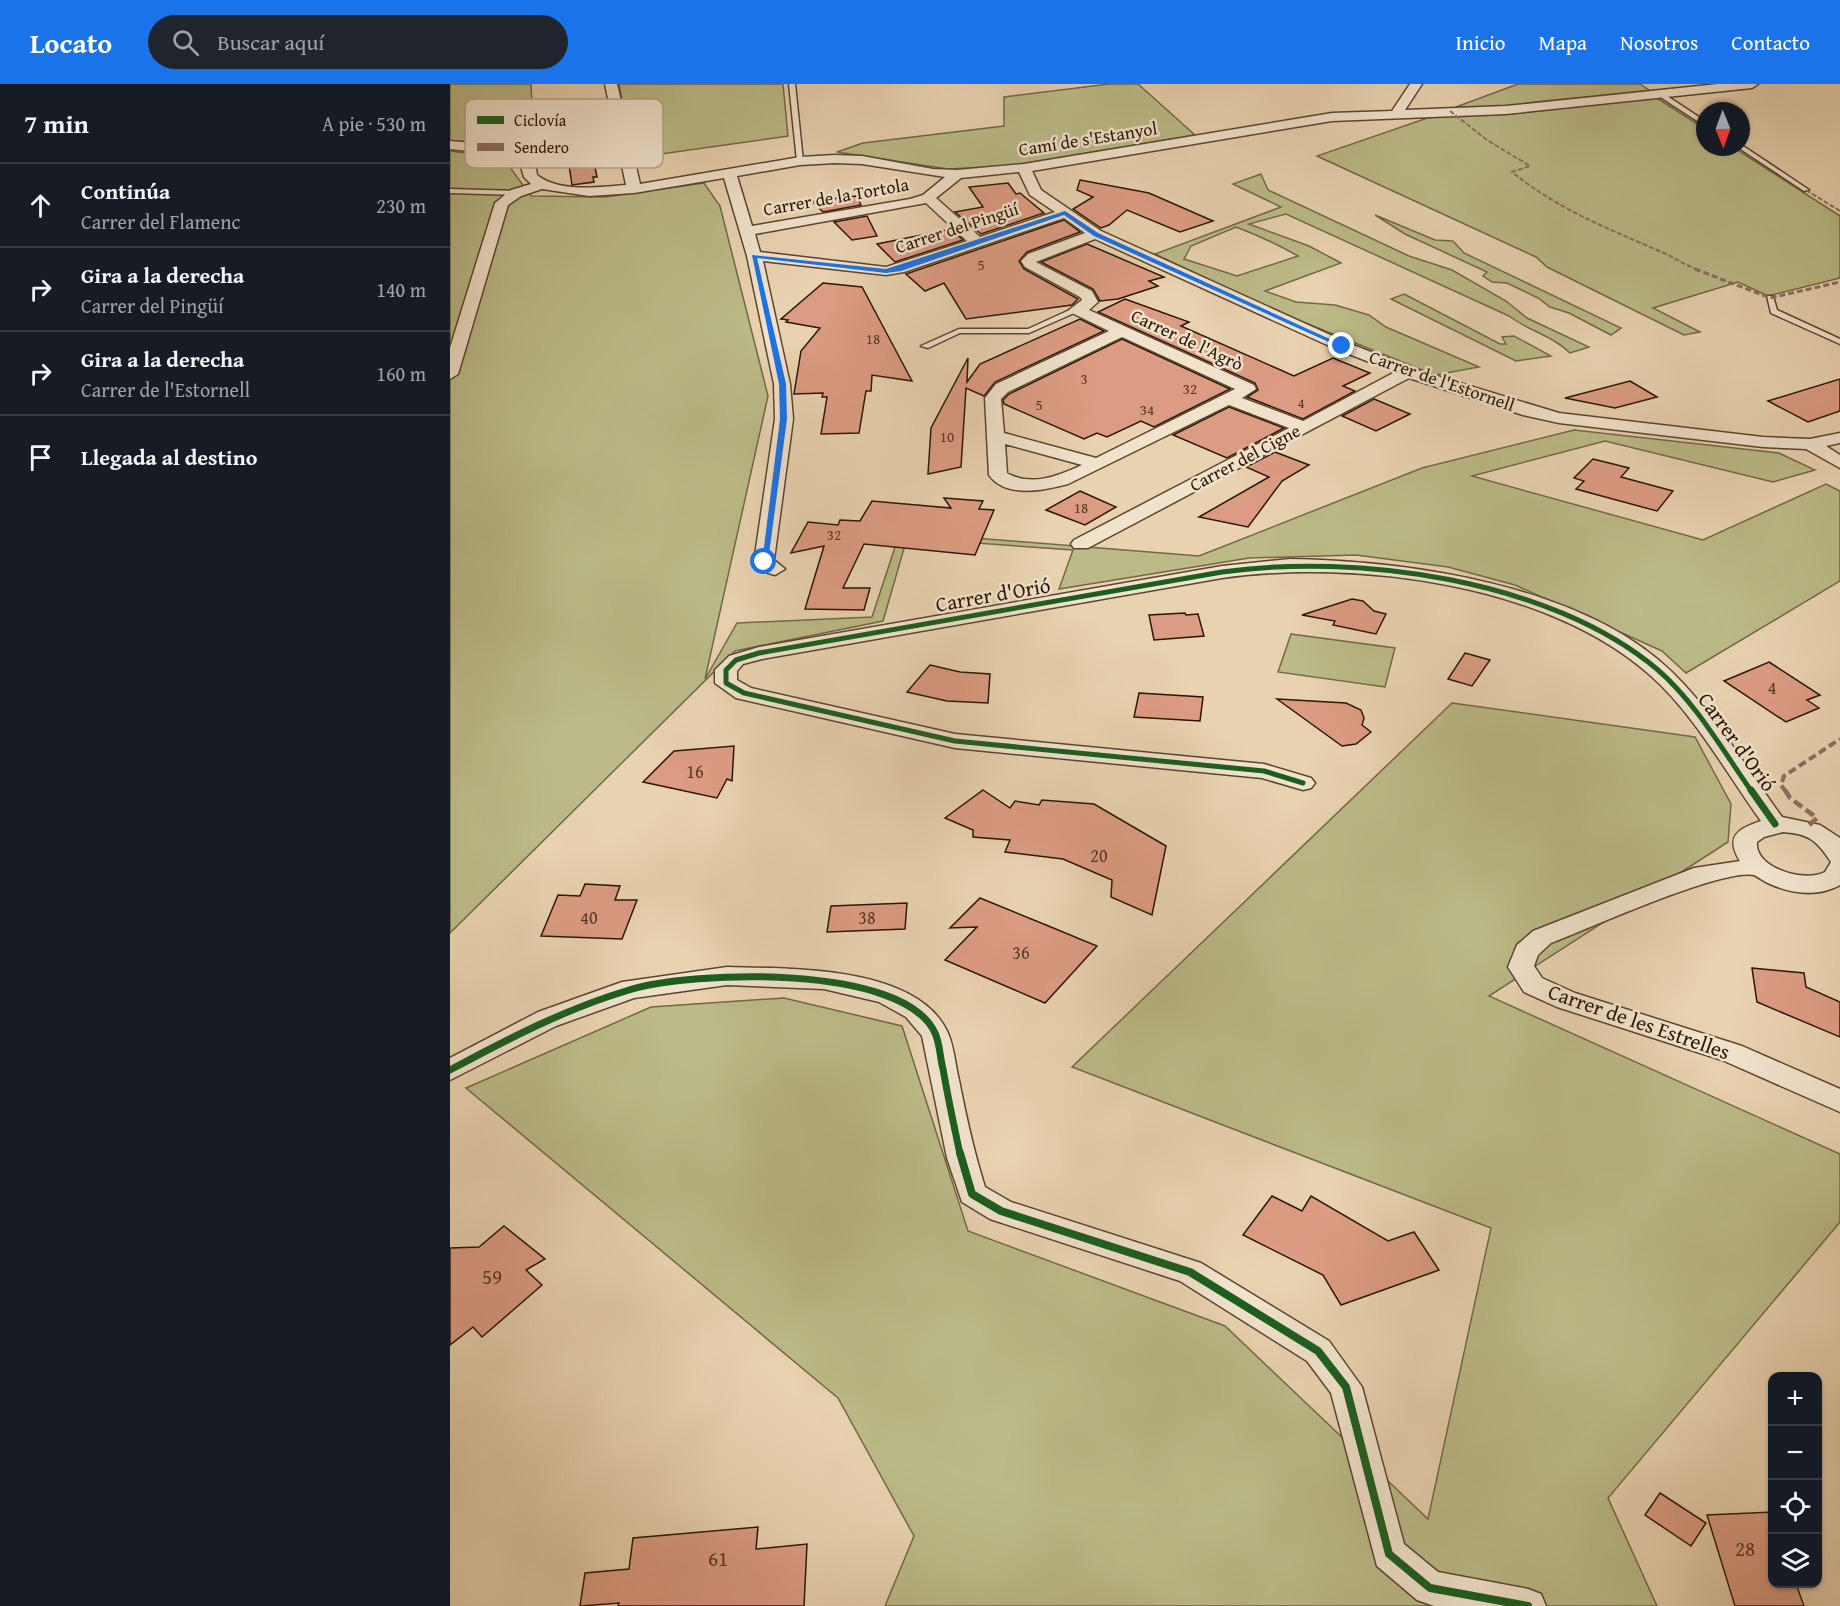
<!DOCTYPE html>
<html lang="es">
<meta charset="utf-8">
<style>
:root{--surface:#171b24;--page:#20242c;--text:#f1f3f6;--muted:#9ea1a6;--line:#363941;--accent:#1a73e8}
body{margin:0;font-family:"Gentium Book Plus",serif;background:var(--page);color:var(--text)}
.controls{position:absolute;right:18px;bottom:18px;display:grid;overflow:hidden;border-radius:12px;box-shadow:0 2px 4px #0004}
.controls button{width:54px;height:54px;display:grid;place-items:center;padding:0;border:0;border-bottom:2px solid var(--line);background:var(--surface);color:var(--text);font:30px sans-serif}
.compass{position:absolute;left:1246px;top:18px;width:54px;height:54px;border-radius:50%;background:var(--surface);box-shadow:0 2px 4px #0004;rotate:179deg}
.stop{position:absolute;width:18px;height:18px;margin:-14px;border:4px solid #1a73e8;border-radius:50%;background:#fff}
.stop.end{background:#1a73e8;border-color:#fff;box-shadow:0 2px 6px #0008}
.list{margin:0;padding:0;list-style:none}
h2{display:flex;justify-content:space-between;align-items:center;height:78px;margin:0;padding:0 24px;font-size:26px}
h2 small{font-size:20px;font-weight:400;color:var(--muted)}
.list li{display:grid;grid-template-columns:39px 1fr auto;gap:18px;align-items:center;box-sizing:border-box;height:84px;padding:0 24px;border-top:2px solid var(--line)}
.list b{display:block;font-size:22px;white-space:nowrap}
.list p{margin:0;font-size:20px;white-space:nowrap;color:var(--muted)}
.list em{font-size:20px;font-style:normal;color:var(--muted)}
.icon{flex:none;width:33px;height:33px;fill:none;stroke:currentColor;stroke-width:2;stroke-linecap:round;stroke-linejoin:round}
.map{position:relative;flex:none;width:1390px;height:1522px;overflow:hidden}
header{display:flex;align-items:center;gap:36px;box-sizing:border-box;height:84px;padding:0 30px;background:var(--accent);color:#fff}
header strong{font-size:28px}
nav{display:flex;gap:33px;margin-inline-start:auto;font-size:21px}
.search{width:420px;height:54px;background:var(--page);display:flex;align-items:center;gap:15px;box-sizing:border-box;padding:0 21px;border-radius:33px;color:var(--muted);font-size:22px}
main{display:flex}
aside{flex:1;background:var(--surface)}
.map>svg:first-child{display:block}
</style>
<header>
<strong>Locato</strong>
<div class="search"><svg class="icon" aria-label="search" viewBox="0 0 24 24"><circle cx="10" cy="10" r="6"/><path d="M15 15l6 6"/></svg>Buscar aquí</div>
<nav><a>Inicio</a><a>Mapa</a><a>Nosotros</a><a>Contacto</a></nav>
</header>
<main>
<aside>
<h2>7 min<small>A pie · 530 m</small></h2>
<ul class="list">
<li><svg class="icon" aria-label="ahead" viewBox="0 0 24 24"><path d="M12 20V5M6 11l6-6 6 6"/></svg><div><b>Continúa</b><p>Carrer del Flamenc</p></div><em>230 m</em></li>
<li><svg class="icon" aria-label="right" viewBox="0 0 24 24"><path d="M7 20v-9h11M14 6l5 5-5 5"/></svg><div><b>Gira a la derecha</b><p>Carrer del Pingüí</p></div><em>140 m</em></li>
<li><svg class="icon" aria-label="right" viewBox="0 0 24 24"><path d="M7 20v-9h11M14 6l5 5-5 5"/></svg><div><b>Gira a la derecha</b><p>Carrer de l'Estornell</p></div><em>160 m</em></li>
<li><svg class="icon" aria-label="arrive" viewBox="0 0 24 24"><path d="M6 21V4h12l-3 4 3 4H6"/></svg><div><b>Llegada al destino</b></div></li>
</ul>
</aside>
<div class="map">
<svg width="1390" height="1522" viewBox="0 0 1390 1522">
<rect width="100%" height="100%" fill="#e9d2b0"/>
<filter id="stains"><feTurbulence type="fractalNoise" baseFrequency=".00333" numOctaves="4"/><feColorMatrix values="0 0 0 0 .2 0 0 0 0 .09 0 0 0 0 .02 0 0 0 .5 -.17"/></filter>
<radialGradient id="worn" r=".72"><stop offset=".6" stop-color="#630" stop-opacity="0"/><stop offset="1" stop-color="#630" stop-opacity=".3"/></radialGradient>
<g fill="#bbba88" stroke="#736846" stroke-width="1.5" fill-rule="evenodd">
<path d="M0,0H81L83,45L19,51L20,60L0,58Z"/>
<path d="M169,0H333L338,52L183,74Z"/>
<path d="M659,0H688L745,51L559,82L498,85L387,68L413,59L554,42V13Z"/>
<path d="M1068,0H1190L1202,8L1058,23H1006Z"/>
<path d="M1207,14L1255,45V63H1283L1390,132V194L1318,212L1288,198L1203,224L1250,248L1234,251L1097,183L1086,173L867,72L983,32L1060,30Z"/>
<path d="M0,67L53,74L81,112L155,113L254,99L270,122L318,312L255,595L287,539L422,533L450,448L749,472L972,384L1124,346L1329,369L1365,386L1323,398L1155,357L1022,392L1253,456L1376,400L1390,407V497L1236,589L1212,567L1065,501L998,483L906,471L799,474L609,505L623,466L457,454L433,537L285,567L0,849Z"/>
<path d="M811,90L818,106L959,172L1002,186L1056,217L1077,234L1139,263L1120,269C1103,252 1079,247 1059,232L836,130L799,140L859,162L891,179L815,207L846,218L885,221L919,231L936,243L1029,283L985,291L823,226L705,170L831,123L783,100ZM786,143C810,152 827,160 848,172L787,192L734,175L741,162Z"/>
<path d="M925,131L985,156L1003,157L1014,169L1171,244L1161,251L1119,229L1100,223L1088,214L1057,199L1042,198L1033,192L1037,188L955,150Z"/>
<path d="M954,210L1050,260H1056L1052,253L1064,252L1101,272L1066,277L941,215Z"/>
<path d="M841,550L945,564L935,603L828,588Z"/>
<path d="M1002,619L1245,653L1281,720L1278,758L1039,912L1390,1070V1138L1158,1414L1207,1522H435L464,1452L388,1314L16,1004L201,923L334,914L452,942L518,1147L775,1242L978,1435L1041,1144L622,983Z"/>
</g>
<g fill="#dc9c83" stroke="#2b1604" stroke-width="1.5">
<path d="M98,15L148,78H144L147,93H143L144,98L122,101L119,81H116L109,58L93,61L77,40L99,20Z"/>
<path d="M630,96L699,109L763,137L730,148L677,126L659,141L651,144L623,125L643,113L627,106Z"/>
<path d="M558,99L566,110L570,109L594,129L531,150L505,128L533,123L519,103Z"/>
<path d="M407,112L411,121L373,128L362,117Z"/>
<path d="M417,132L427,152L402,156L384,138Z"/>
<path d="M614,136L630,148L577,168L569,177L574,185L628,215L622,221L516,235L494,199L475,207L456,190Z"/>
<path d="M501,145L513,156L445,178L427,160Z"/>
<path d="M637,160L714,193L699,197L708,202L668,215L650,217L643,205L591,178Z"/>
<path d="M373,199L412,203L462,297L422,291L421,307H416L409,349L371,350L377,313H372L373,309L344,310L351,267L370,244L336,238L338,236L331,235Z"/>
<path d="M675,215L739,238L731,242L844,292L883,274L920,289L893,302L905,307L853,335L797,313L808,306L805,299L648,228Z"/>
<path d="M630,235L654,247L545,298L534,312L516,304L511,383L478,390L481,344L518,274L517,298L530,280Z"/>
<path d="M672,255L780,305L704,343L691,337L657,353L647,349L634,355L554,320L553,316L559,310Z"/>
<path d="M1390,295V327L1358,338L1318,317Z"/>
<path d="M1180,297L1207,313L1165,324L1115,314Z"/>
<path d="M924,315L960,330L926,347L892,332Z"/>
<path d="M779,323L834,344L777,374L723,351Z"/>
<path d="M825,368L859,381L832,397L798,443L749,433L819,393L796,383Z"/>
<path d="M1143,375L1179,384L1171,393L1223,407L1207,427L1126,405L1134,397L1124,394Z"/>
<path d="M630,407L666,423L635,441L596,426Z"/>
<path d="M494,414L533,417L529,425L544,426L525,471L414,460L393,504H420L414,526L355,525L374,462L341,469L358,438L388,441L390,436L410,437L422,417L501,424Z"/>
<path d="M902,515L913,517L924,527L936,530L926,550L883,541L885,537L852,531Z"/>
<path d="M735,529L736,531L748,530L754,552L704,556L699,531Z"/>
<path d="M1015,569L1040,576L1022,602L998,595Z"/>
<path d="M1319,578L1370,611L1357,616L1369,624L1336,638L1274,597Z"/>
<path d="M480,581L510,588L540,590L538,619L497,617L457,608Z"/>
<path d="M689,609L753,613L750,637L684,633Z"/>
<path d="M827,615L896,619L911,626L914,634L912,641L921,648L906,660L892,662Z"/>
<path d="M284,662L282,697L277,695L267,714L193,698L224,667Z"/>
<path d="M533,706L560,724L565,717L589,721L592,716L644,720L716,762L702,831L661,813L662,796L613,775L555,768L560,756L523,753V746L495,734Z"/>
<path d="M135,800L170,802L165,816H187L172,855L91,852L108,811L130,812Z"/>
<path d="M530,814L596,841L647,862L595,919L495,876L527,843L500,844Z"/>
<path d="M457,819L455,845L377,848L381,822Z"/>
<path d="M1302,884L1354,889L1356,903L1390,918V953L1307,918Z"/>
<path d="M822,1112L852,1127L861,1112L938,1157L964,1148L989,1186L891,1221L873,1191L793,1151Z"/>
<path d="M54,1142L95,1175L76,1186L92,1201L32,1253L23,1243L0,1261V1164L29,1163Z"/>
<path d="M1210,1409L1256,1439L1241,1462L1195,1431Z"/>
<path d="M1323,1428V1500H1346L1354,1522H1285L1257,1431Z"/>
<path d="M308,1443L306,1465L357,1460L354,1522H168L169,1519L130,1522L135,1489L179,1485L183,1454Z"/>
</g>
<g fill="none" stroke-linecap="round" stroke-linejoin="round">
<defs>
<g id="lane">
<path d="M339,0H345L353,77L350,79L347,77Z"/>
<path d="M1214,8H1218L1217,12L1255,37V42L1212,14Z"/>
<path d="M1291,61L1293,62L1359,106L1354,107L1289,64L1288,63H1291Z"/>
<path d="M0,105L66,107L69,109L66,111L0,109Z"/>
<path d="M1317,212H1323L1327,226L1390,255V260L1321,229Z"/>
<path d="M624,224L631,226L579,249H510L478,264L471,262L509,245H578Z"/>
</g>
<g id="street">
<path d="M155,0H167L190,100L350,73L385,71L412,72L483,85L507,86L574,80L882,29L942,27L960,0H972L955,26L1056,22L1268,0H1308L1302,4L1056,30L882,37L582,87L591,106L651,147L898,259L964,285L1109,329L1313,353L1360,355L1390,349V359L1376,362L1390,371V384L1356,365L1313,363L1109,339L1073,331L959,294L638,464H624L621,460L624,456L839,344L779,321L618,400C595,406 556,415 539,391L535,314L546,300L659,247L622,229L619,226L632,216L630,213L575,183L571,177L578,170L635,149L614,134L454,188L436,191L313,177L340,300L343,335L324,476L335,485L325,491L318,489L304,478L325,335L324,300L297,172L274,94L184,109L139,112L92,105L71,112L58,121L8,290L0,295V264L45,119L61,106L81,100L74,93L69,76L56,71L0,65V57C19,59 70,59 82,74C86,79 86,85 87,91C109,109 150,103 176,101ZM385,79L412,80L495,93L473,111L460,115L302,142L287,92L350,81ZM569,88L580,111L605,128L530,153L486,114L511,94ZM476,119L517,157L436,183L310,168L305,150ZM645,155L886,265L945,288L853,337L792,314L806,305L804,301L639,226L648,218L642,207L586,178ZM672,253L785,305L646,374L554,349L551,315L558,308ZM555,360L632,381C608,392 581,403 557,389Z"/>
<path d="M840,475C960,477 1132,501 1222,588C1265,630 1297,685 1332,733L1370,741L1390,754V801C1368,813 1343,810 1320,800C1314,798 1309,793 1304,791C1272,784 1138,845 1101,859L1088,871L1084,882L1092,894L1125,909L1292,962L1390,1005V1028L1272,976L1107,923L1074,908L1058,883L1067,861L1083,847L1244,784L1290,777C1275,753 1287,745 1311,737C1277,690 1244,630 1201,592C1098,499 904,475 772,494L312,575L293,580L287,587V596L301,604L505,650L814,680L861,694L865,699L861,704L853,706L812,694L505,664L286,614L265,599V586L279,572L309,563L772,482ZM1333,748C1360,750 1367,757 1381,778L1375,788C1355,799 1304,784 1307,758L1314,753Z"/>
<path d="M277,883C339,885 465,881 497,947C504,961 505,980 509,996C516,1032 524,1068 535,1103L561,1118L751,1179L879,1257L912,1303L954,1460L988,1488L1078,1505L1091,1510L1096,1522H984L967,1516L927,1482L881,1309L857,1277L730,1197L540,1135L512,1118L497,1074L472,952L456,933L429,918L374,905L277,901L184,914L106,942L0,996V974L88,928L172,898Z"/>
</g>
</defs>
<use href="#lane" stroke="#5a452f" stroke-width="3"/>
<use href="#street" stroke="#5a452f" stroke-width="3"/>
<use href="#lane" fill="#f1e2cc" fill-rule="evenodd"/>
<use href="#street" fill="#f1e2cc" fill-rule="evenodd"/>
<g stroke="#8d6e63" stroke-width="2" stroke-dasharray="5 2" stroke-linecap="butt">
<path d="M1000,27L1037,56L1080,82L1062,88C1108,125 1154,143 1207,166C1222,172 1234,181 1249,186"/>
<path d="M1356,106L1390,127"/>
</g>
<path stroke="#8d6e63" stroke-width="3" stroke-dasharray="6 3" stroke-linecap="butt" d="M1245,185L1320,214L1390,198"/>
<path stroke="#8d6e63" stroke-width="4" stroke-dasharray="8 4" stroke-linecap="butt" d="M1336,708L1331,701L1334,692L1390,655"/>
<path stroke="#8d6e63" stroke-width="4.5" stroke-dasharray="10 4.5" stroke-linecap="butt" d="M1335,706L1340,714L1367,734L1356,744"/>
<defs>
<path id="cycleway-far2" d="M853,699L814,687L505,657L294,609L276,599V586L286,576L309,569L772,488C906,469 1101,495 1208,586C1246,619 1273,667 1302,708"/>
<g id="cycleway-far1">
<path d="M1301,706L1325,740"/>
<path d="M0,986C58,955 115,925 179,906C241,887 453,879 485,949C490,960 490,974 493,985C498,1014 504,1042 510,1070"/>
</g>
<path id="cycleway" d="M510,1069L522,1110L551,1127L740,1188L868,1267L896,1303L939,1470L980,1504L1078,1522"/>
</defs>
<use href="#cycleway-far2" stroke="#f1e2cc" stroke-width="8"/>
<use href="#cycleway-far1" stroke="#f1e2cc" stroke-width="10"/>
<use href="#cycleway" stroke="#f1e2cc" stroke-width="12"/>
<use href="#cycleway-far2" stroke="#1b5e20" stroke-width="5"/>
<use href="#cycleway-far1" stroke="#1b5e20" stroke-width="7"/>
<use href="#cycleway" stroke="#1b5e20" stroke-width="8"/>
</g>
<path fill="#1a73e8" d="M615,127L648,149L895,262L890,263L644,152L614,131L451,187L436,189L307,174L336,300L337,335L318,478L312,479L330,335L329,300L302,171L436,185Z"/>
<g text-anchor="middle" stroke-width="5" stroke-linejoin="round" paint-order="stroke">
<g font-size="15" fill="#573824">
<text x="531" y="186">5</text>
<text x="423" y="260">18</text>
<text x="634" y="300">3</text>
<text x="740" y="310">32</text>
<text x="851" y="324">4</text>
<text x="589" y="326">5</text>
<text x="697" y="331">34</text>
<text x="497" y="358">10</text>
<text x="631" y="429">18</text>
<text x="384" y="456">32</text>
</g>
<g font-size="18" fill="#2b1604" stroke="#f1e2cc">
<text transform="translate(638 55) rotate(-9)" y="6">Camí de s'Estanyol</text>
<text transform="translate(386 113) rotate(-10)" y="6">Carrer de la Tortola</text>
<text transform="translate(507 144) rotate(-18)" y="6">Carrer del Pingüí</text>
<text transform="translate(737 256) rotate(25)" y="6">Carrer de l'Agrò</text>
<text transform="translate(992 297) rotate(19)" y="6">Carrer de l'Estornell</text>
<text transform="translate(795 374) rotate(-28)" y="6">Carrer del Cigne</text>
</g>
<g font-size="18" fill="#573824">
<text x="1322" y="610">4</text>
<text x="245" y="694">16</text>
<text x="649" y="778">20</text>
<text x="139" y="840">40</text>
<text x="417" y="840">38</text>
<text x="571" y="875">36</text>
</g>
<g font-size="21" fill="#2b1604" stroke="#f1e2cc">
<text transform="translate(543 511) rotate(-10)" y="7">Carrer d'Orió</text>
<text transform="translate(1287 658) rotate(54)" y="7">Carrer d'Orió</text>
<text transform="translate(1189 938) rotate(19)" y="7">Carrer de les Estrelles</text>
</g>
<g font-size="21" fill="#573824">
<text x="42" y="1200">59</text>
<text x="1295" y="1472">28</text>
<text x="268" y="1482">61</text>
</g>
</g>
<rect x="15" y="15" width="198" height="69" rx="9" fill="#f1e2cc" stroke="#b6a590" stroke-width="1.5"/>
<rect x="27" y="32" width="27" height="8" fill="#1b5e20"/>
<rect x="27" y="59" width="27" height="8" fill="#8d6e63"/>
<g font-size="16" fill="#2b1604">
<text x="64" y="42">Ciclovía</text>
<text x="64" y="69">Sendero</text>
</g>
<rect width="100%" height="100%" filter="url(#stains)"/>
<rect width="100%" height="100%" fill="url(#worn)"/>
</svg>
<div class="controls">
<button>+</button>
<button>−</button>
<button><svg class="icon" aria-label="locate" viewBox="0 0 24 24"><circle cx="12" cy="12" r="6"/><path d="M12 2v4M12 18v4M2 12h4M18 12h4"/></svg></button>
<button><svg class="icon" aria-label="layers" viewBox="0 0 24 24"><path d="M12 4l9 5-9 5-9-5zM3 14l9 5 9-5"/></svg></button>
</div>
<svg class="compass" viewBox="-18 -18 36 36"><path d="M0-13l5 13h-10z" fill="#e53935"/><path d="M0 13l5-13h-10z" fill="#9ea1a6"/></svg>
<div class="stop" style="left:314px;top:478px"></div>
<div class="stop end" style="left:892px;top:262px"></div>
</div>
</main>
